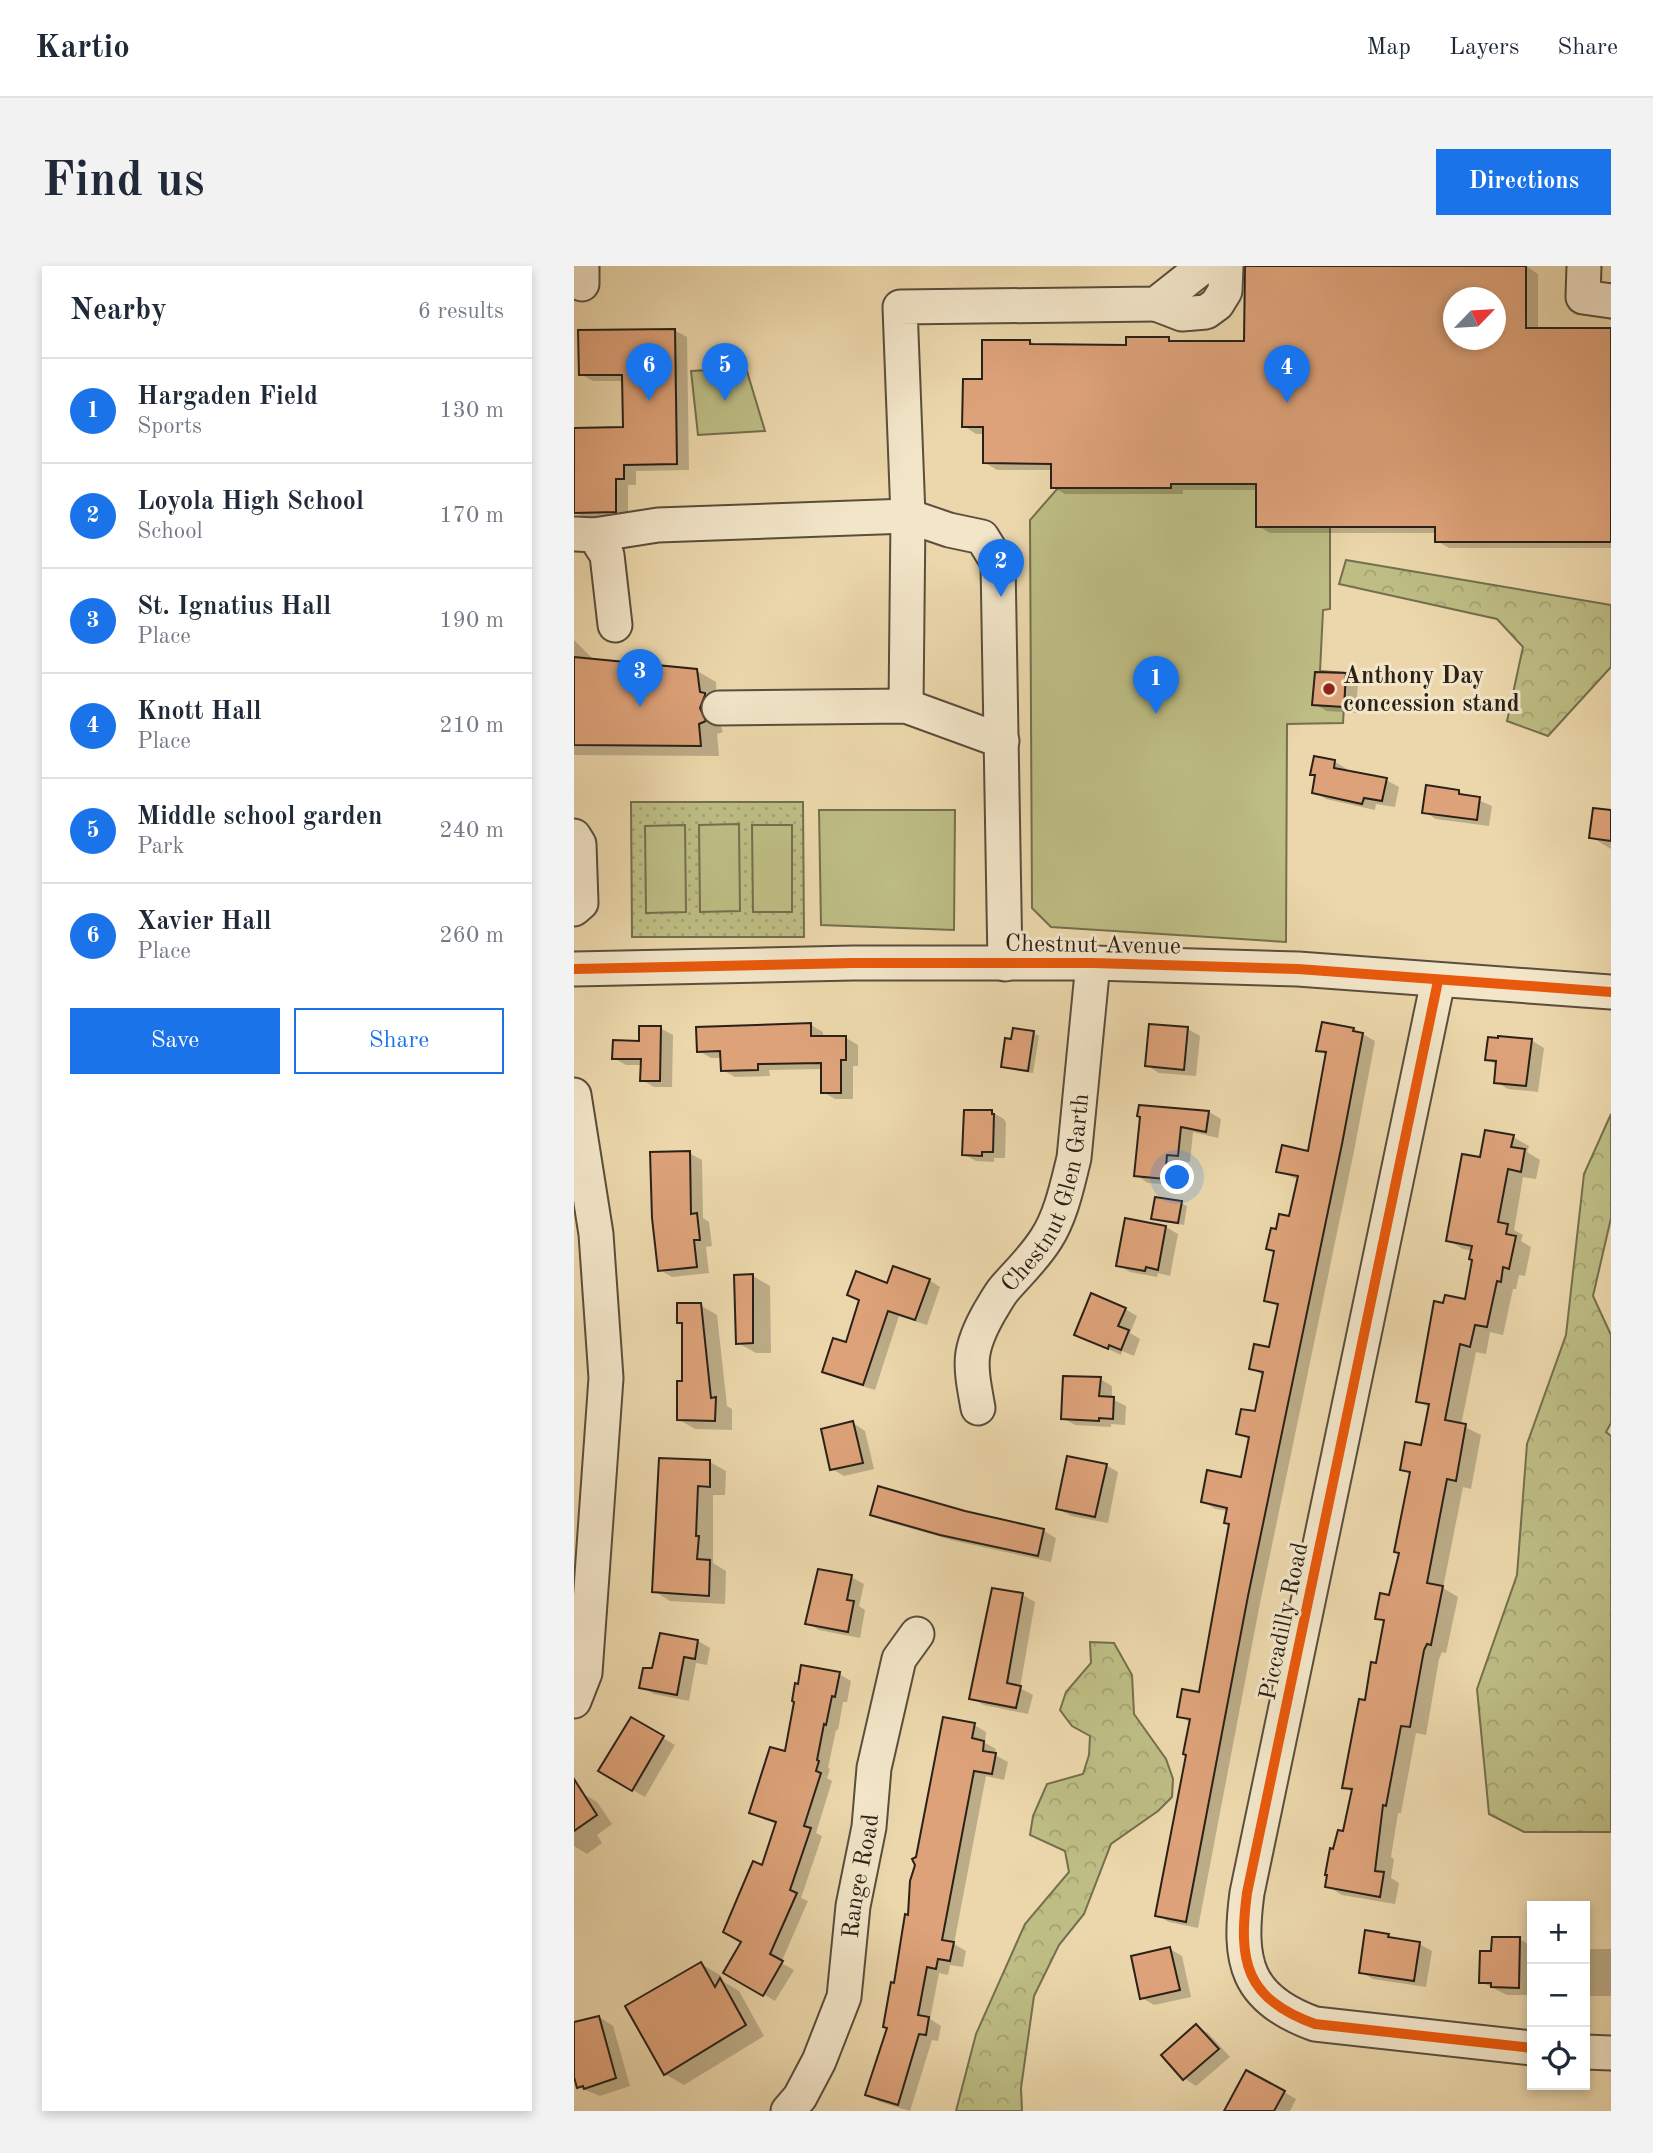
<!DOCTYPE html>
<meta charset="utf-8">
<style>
:root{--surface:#fff;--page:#f2f2f3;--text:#1f2937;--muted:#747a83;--line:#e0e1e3;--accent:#1a73e8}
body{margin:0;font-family:"Old Standard TT",serif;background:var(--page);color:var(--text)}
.controls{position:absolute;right:21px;bottom:21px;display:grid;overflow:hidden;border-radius:0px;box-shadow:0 4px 10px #0003}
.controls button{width:63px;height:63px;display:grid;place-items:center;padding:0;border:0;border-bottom:2px solid var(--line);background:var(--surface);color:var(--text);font:35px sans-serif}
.compass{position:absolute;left:869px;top:21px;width:63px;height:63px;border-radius:50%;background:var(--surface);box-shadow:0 4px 10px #0003;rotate:65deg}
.you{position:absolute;left:604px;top:912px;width:24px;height:24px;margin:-18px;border:5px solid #fff;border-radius:50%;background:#1a73e8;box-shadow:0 0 0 10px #1a73e833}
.badge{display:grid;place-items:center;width:46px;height:46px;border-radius:50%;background:var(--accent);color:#fff;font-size:23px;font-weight:700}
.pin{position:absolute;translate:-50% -58px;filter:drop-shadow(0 2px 4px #0008)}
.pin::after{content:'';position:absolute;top:37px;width:24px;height:21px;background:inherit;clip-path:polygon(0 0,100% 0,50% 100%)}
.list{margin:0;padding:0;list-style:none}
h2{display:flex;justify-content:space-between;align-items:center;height:91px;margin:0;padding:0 28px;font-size:30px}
h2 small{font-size:23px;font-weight:400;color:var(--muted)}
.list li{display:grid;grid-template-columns:46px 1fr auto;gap:21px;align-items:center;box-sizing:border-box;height:105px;padding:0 28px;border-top:2px solid var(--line)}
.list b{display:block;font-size:26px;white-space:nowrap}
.list p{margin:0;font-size:23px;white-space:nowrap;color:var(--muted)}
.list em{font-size:23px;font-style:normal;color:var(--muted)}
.actions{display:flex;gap:14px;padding:21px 28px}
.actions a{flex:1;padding:16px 0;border:2px solid var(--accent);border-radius:0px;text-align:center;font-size:24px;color:var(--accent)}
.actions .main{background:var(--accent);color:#fff}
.icon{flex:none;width:38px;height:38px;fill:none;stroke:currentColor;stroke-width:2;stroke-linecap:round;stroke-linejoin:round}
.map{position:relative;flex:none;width:1037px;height:1845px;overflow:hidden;border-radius:0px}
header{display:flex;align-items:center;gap:42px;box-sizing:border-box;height:98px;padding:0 35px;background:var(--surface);border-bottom:2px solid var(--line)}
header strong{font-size:33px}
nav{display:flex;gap:38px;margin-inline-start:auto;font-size:24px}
.intro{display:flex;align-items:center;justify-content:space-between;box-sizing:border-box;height:168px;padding:0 42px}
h1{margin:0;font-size:49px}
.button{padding:18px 32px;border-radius:0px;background:var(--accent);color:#fff;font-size:24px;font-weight:700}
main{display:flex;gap:42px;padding:0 42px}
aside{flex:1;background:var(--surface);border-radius:0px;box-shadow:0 4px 10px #0003}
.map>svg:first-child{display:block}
</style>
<header>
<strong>Kartio</strong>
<nav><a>Map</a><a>Layers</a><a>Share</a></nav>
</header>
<div class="intro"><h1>Find us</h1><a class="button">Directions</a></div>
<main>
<aside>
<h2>Nearby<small>6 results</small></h2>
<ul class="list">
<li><span class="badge">1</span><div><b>Hargaden Field</b><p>Sports</p></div><em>130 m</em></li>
<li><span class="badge">2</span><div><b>Loyola High School</b><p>School</p></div><em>170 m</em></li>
<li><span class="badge">3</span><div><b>St. Ignatius Hall</b><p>Place</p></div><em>190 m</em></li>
<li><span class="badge">4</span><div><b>Knott Hall</b><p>Place</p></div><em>210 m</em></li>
<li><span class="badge">5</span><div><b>Middle school garden</b><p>Park</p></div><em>240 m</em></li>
<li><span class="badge">6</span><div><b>Xavier Hall</b><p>Place</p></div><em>260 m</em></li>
</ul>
<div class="actions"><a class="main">Save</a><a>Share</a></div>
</aside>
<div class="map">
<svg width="1037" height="1845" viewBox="0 0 1037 1845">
<defs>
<pattern id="forest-crowns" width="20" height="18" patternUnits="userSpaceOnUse" patternTransform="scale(1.75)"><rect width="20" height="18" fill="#bdbd84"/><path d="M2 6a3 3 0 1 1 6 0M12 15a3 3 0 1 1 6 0" fill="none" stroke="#a3a271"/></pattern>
<pattern id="park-dots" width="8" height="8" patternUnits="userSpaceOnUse" patternTransform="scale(1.75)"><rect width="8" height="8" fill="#bdbd84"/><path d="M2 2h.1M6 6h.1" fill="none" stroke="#a3a271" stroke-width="1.8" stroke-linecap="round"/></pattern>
</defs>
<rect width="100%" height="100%" fill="#ebd7ab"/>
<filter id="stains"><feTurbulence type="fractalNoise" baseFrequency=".00286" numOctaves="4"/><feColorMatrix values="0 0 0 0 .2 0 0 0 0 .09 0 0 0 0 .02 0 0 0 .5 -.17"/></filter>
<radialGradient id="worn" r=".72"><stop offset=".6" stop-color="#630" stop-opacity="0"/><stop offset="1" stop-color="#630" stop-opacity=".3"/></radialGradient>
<g fill="url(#forest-crowns)" stroke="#746f4e" stroke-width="2">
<path d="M772,294L1037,339V401L974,470L933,455L949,381L923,353L765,318Z"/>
<path d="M1037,848V952L1019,1030L1037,1069V1157L1032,1166L1037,1170V1566H950L915,1548L903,1423L943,1309L953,1178L992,1069L1010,908Z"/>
<path d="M516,1376L540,1377L558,1409L560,1448L592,1493L599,1513L598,1531L584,1545L537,1578L510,1648L485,1679L460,1730L447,1822L448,1845H382L402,1768L451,1658L495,1606L491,1585L456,1569L459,1550L473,1518L509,1508L515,1489L516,1470L498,1460L486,1444L492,1426L517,1397Z"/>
</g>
<path fill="url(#park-dots)" stroke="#746f4e" stroke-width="2" d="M57,536H229L230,671H58Z"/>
<g fill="#bdbd84" stroke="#746f4e" stroke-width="2">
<path d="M172,102L191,165L124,169L117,105Z"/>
<path d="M597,218H682V261H756V343L749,344L746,405L772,407L769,457L713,458L712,676L477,661L458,642L456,254L484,222H597Z"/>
<path d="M245,544H381L380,664L247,659Z"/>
<path d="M165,558L166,645L126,646L125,559Z"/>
<path d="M111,559L112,646L72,647L71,560Z"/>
<path d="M178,559H218V646H179Z"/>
</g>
<g fill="#0003" fill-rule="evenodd">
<path d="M952,0L964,8V64H1037V282H875L863,275V267H696L684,260V224H609V228H491L479,221V204H423L410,196V168H402L390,160L410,114L456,75L464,80H554L595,73L602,77H672ZM880,32H922V74H880Z"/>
<path d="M100,64L113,71L115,204L62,205V219H54V252L14,253L1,246L0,193L50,163V115H19L6,108Z"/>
<path d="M0,374L21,395L123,405L142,416L144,453L149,466L143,468L145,490L0,489Z"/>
<path d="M772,409L784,416L782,447L753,445L740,438Z"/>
<path d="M761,496L773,503L772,506L812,514L825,521L821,541L802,538L801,544L752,533L740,526L743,510L738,508Z"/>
<path d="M885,526L918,540L915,560L862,553L850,546Z"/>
<path d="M1037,546V583L1017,571Z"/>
<path d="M750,758L780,763L801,775L780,885L686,1337L624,1662L595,1656L583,1649L614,1489L617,1457L605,1450L626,1428L657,1259L654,1245L641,1243L629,1235L668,1213L676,1174L664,1167L682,1147L690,1110L677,1102L697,1083L705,1041L692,1034L702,987L694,982L704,965L717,952L725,914L704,905L735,887L753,789L744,784Z"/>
<path d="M237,759L249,766V772H272L284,779V800H279V833H261L249,826V803L195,804L196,810L161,811L149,804L148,792H137L125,785L124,762Z"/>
<path d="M86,762L99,769L98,821H80L68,814V799H52L40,792L67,777Z"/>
<path d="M614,763L626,770L622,810L585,807L572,799Z"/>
<path d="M459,767L465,770L459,807L434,803L429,800L439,775Z"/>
<path d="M925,774H957L970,782L964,826L934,823L922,816L923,799L913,793Z"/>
<path d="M566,840L635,846L647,853L644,872L619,866L616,896L605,895L603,919L574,917L562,909L568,851Z"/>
<path d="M418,846L430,853L432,857L431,892H420V896L402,895L390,888Z"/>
<path d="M939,871L955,880L953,886L966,894L962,913L949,911L940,964L949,969L947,975L957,981L951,1010L945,1009L942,1023H939L929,1069L916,1066L912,1088L902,1086L887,1159L907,1169L897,1223L889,1221L869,1322L884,1331L872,1387L868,1386L865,1393L852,1469L842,1467L827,1547H824L817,1591L820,1593L817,1612L825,1617L821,1638L768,1629L753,1620L760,1585L771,1567L779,1526L770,1521L803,1399L812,1357L803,1352L817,1331L826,1287L837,1209L828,1203L849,1181L856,1142L844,1135L870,1039L893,1035L900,994L899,985L889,983L874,974L907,893Z"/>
<path d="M115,887L128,894L129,952L135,956L138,980L132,981L135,1007L98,1011L86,1004Z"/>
<path d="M607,937L613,940L610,959L585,955L579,952Z"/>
<path d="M592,961L604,968L596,1010L584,1007L583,1011L556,1006L544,999Z"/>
<path d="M179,1010L196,1020L197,1087H182L164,1077Z"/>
<path d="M355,1014L366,1021L353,1059L325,1050L301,1124L262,1112L251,1106L274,1078L287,1035L275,1029L314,1019Z"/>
<path d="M126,1039L143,1049L153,1140L158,1143V1164L121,1163L104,1153L110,1117V1059L105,1056Z"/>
<path d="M551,1043L563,1050L556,1067L566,1073L560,1090L548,1085L547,1089L502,1068Z"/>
<path d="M526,1113L538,1120V1133L552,1140L551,1159L537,1158V1161L501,1159L489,1152Z"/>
<path d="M279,1157L291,1165L300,1203L270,1210L258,1203Z"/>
<path d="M86,1194L136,1196L152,1205L151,1229H139V1297L152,1305L151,1338L96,1335L80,1325Z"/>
<path d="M532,1199L544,1206L534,1257L497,1250L484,1243Z"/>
<path d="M391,1247L470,1265L482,1272L477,1296L381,1275L311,1255L298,1248Z"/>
<path d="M277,1311L290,1318L285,1340L291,1344L286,1372L245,1364L233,1357Z"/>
<path d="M420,1324L449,1329L461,1336L446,1422L459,1429L454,1448L410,1439L397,1432Z"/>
<path d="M88,1369L124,1375L136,1382L133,1399L122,1397L115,1435L80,1428L67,1421L80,1404Z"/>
<path d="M265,1408L277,1415L273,1436H269L264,1464H262L254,1502L256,1503L253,1512L258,1515L242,1567L248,1570L227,1632L234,1635L207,1697L220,1704L201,1735L152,1706L169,1676L203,1558L177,1547L212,1488Z"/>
<path d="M58,1454L101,1479L71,1531L26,1505Z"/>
<path d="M400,1459L412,1466L411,1477L422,1483L421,1489L434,1496L430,1514L412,1510L380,1678L392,1685L389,1701L376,1699L374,1709L365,1707L356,1753L367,1760L364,1775L358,1774L336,1845L306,1836L294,1829L314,1762L336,1651L344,1592Z"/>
<path d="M8,1527L23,1536L38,1558L23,1569L28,1577L13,1588L0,1580V1533Z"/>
<path d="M814,1670L822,1674L845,1678L858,1685L852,1721L799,1713L787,1706Z"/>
<path d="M945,1673L958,1680V1729H933L907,1716L919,1687Z"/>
<path d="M596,1683L608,1690L617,1731L580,1739L568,1732Z"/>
<rect x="1011" y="1683" width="26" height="47"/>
<path d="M127,1698L146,1709L150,1716L165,1725L190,1770L110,1819L91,1808ZM134,1712H138L146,1728Z"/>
<path d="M25,1751L39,1760L56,1820L26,1830L4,1821L0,1806V1758Z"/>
<path d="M622,1760L634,1767L656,1791L622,1820L610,1812Z"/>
<path d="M710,1826L722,1833L716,1845H665Z"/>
</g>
<g fill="#dda279" stroke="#2a2118" stroke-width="2" fill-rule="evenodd">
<path d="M671,0H952V62H1037V276H861V261H682V218H597V222H477V198L409,197V161H388L389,113H408V74H456V78L552,79V71H595V75H670ZM879,32H921V74H879Z"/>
<path d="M101,63L103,198L50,199V213H42V246L0,247V162L49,161L48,109H5L4,64Z"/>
<path d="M0,391L123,403L126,426L131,427V429L126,442L132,455L125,458L127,480L0,479Z"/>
<path d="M741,406L772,407L770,441L738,439Z"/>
<path d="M740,490L761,494L760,502L813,512L808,535L790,532L788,538L738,527L741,509H736Z"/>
<path d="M852,519L885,524V528L906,531L903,554L848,547Z"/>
<path d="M1019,542L1037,544V575L1015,572Z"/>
<path d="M748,756L780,762L779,765L789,767L768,878L674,1330L612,1656L581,1650L612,1489L609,1488L616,1453L603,1451L608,1423L625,1426L655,1258L650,1257L653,1242L627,1236L633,1204L667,1211L675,1171L662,1168L667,1143L681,1145L689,1106L675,1103L680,1078L695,1081L704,1038L690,1035L700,985L692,983L697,962L702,963L705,948L715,950L724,910L702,906L708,879L734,885L752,786L742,785Z"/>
<path d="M237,757V770H272V794H267V827H247V797L184,798V804L147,805L146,785L123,786L122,761Z"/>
<path d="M575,758L614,761L610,804L571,800Z"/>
<path d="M65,760H87L86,815H66L67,793H38L39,774L65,775Z"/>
<path d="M439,762L460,765L454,805L427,801L431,772L437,773Z"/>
<path d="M924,770L958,773L952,820L920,817L922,795L911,794L914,771L924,772Z"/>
<path d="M565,839L635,845L632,866L607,861L604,890L593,889L591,913L560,910L566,851L563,850Z"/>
<path d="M390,844H418V848H420L419,886H408V890L388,889Z"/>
<path d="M911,864L940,869L937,881L951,883L947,906L934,903L924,956L934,958L932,968L942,970L935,1003L929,1001L927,1016L923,1015L913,1061L901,1059L896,1081L886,1078L871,1154L892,1158L882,1215L873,1213L853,1317L869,1320L857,1379L853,1378L850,1384L836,1461L827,1460L812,1540L809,1539L801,1605L810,1606L806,1631L751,1621L753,1609H751L756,1582L759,1583L764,1564L769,1565L778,1523L768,1522L785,1433L791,1434L797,1396L802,1397L810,1354L801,1353L806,1327L815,1329L825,1287L820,1286L836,1206L826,1204L831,1176L847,1179L855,1138L842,1136L860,1035L869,1037L871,1029L891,1033L898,994L895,993L898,980L872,975L888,888L906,891Z"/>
<path d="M116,885L117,948L123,947L126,974H120L123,1001L84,1005L78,952L76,886Z"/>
<path d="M581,931L608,935L604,957L577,953Z"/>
<path d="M551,952L592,960L584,1004L572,1001L571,1005L542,1000Z"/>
<path d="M319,1000L356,1013L341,1054L314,1045L289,1119L248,1106L259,1072L272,1076L285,1034L273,1029L282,1005L313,1017Z"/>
<path d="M179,1008V1077L162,1078L160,1009Z"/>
<path d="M517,1027L552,1042L544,1060L555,1064L547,1084L535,1079L534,1083L500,1069Z"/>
<path d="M103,1037H127L137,1132L142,1131L141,1155L103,1154V1115H108V1057H103Z"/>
<path d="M489,1110L527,1111L525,1130L540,1131L539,1153L525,1152V1155L487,1153Z"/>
<path d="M279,1155L289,1197L256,1204L247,1163Z"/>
<path d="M493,1190L533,1198L521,1251L482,1243Z"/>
<path d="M85,1192L136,1194V1221L124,1220L122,1270H125L123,1293L136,1294L135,1330L78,1326Z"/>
<path d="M304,1220L391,1245L470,1263L464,1290L366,1269L296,1249Z"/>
<path d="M244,1303L278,1309L273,1334L280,1335L274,1366L231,1358Z"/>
<path d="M418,1322L449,1327L433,1417L447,1420L442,1442L395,1433Z"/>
<path d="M86,1367L124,1374L121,1393L110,1391L103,1429L65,1422L69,1402H78Z"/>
<path d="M227,1399L266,1406L261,1431L258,1430L252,1459L250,1458L243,1494L245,1495L242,1505L247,1507L230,1560L237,1562L216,1624L223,1627L196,1688L209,1695L189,1730L149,1707L167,1676L149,1666L179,1595L188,1599L202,1556L175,1547L196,1481L211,1485L220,1436L218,1435L221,1417L224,1418Z"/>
<path d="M57,1451L90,1470L58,1525L24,1505Z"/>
<path d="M369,1451L401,1457L398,1472L410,1475L409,1485L422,1487L418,1508L400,1505L368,1674L380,1676L376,1695L364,1693L362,1703L353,1701L344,1749L355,1751L352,1769L345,1768L324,1839L291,1829L313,1762L309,1761L317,1716L320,1717L331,1648L334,1649L336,1615L341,1599L338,1593L342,1591Z"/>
<path d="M0,1513L23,1549L0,1565Z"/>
<path d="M791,1664L815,1668L814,1671L846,1676L840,1715L785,1707Z"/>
<path d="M918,1671H946L945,1722L917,1721V1717H905L906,1685H917Z"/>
<path d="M596,1681L606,1724L566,1733L557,1690Z"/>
<path d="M127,1696L141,1721L146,1712L172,1759L90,1809L51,1740Z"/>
<path d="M25,1750L42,1812L10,1823L9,1820L3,1822L0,1811V1756Z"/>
<path d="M622,1758L645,1783L609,1814L587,1789Z"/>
<path d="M672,1804L711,1825L700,1845H650Z"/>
</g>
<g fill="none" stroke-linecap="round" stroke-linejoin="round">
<defs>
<g id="minor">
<path d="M1010,0L1009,31L1037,35"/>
<path d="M8,18V0"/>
<path d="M582,38L608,48L632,46L643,38L651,25L652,0"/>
<path d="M2,268L20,269L33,289L41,359"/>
<path d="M20,269L84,259L334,250L375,264L408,271L424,297L431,698"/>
<path d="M332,440L334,250L326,41L582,38L630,0"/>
<path d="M145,442L332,440L428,475"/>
<path d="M0,570L5,578L7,637L0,643"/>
<path d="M0,703L279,697H519L724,703L1037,726"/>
<path d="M864,715L673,1627C664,1695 671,1733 741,1758L958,1782"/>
<path d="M0,829L22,968L32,1112L11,1407L0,1435"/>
<path id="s1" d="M404,1142C396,1098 393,1085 416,1045C421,1037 425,1029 431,1022C445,1006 460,992 472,973C487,950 493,920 500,892L519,697"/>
<path d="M1011,1786L1037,1787"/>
<path id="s2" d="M214,1845L226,1831L245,1795L270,1731L279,1640L295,1561L300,1502L325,1393L343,1368"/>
</g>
</defs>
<use href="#minor" stroke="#5a4e3d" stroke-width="37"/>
<use href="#minor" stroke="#f2e5c8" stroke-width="33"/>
<defs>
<g id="cycleway">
<path d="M0,703L279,697H519L724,703L1037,726"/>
<path d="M864,715L673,1627C664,1695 671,1733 741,1758L958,1782"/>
</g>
</defs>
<use href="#cycleway" stroke="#f2e5c8" stroke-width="15"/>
<use href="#cycleway" stroke="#e8590c" stroke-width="10"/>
</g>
<circle fill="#8f2418" stroke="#f2e5c8" stroke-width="2.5" cx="755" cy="423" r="7"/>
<g text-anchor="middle" stroke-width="6" stroke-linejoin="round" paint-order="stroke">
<g font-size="24" font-weight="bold" fill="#2a2118" stroke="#f2e5c8" text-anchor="start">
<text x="769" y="417">Anthony Day<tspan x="769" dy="28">concession stand</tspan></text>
</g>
<g font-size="24" fill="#2a2118" stroke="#f2e5c8">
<text transform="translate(519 678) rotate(1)" y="8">Chestnut Avenue</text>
<text dy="8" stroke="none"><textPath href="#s1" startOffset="236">Chestnut Glen Garth</textPath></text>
<text transform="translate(709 1355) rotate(-78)" y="8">Piccadilly Road</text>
<text dy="8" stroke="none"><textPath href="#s2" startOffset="250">Range Road</textPath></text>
</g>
</g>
<rect width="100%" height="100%" filter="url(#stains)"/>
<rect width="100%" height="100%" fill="url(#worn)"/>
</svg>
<div class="controls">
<button>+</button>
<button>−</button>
<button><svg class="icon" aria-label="locate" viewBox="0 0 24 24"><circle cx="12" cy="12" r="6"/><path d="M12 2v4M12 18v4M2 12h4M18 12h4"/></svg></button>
</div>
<svg class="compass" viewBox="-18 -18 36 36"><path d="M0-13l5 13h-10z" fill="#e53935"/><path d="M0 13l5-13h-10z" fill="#747a83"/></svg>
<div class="you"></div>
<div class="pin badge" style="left:582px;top:448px">1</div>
<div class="pin badge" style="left:427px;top:331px">2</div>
<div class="pin badge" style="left:66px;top:441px">3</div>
<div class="pin badge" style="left:713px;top:137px">4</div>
<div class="pin badge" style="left:151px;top:135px">5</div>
<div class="pin badge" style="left:75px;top:135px">6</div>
</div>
</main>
